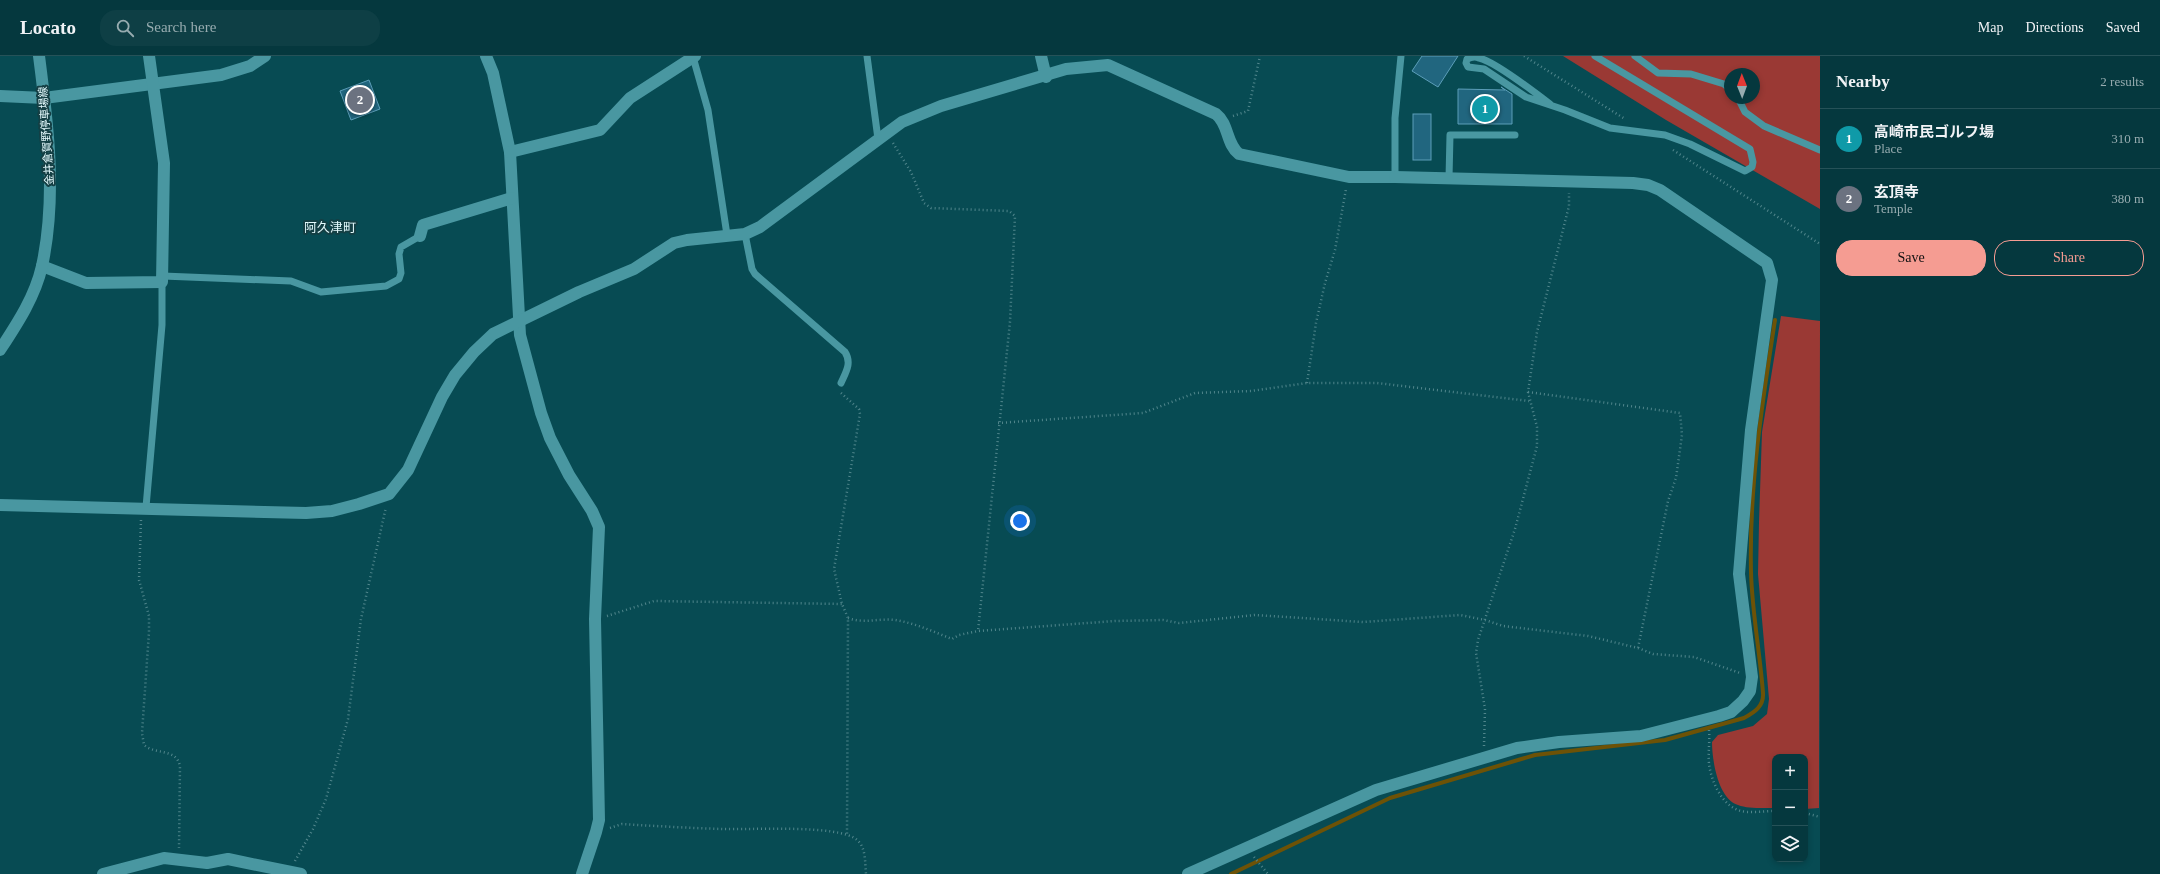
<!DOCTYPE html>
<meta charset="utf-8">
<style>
:root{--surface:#05383e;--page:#0e3f45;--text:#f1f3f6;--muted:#97acb0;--line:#265258;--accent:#f59c92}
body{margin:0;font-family:"Times New Roman","Noto Sans JP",serif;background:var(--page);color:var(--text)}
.controls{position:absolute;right:12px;bottom:12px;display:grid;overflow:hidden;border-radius:8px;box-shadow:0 2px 6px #0003}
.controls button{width:36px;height:36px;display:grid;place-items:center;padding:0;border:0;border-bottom:1px solid var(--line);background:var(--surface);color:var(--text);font:20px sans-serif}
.compass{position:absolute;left:1724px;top:12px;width:36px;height:36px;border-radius:50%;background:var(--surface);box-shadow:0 2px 6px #0003;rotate:359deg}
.you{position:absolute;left:1020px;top:465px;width:14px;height:14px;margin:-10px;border:3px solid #fff;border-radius:50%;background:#1a73e8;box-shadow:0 0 0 6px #1a73e833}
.badge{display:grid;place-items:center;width:26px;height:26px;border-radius:50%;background:var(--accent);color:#fff;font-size:13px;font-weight:700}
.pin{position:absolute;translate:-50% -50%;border:2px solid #fff;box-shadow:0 1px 4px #0006}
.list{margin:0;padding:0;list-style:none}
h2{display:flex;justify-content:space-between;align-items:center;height:52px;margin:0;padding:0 16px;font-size:17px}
h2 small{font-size:13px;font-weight:400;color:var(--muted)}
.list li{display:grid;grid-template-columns:26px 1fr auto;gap:12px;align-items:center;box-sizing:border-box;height:60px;padding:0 16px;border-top:1px solid var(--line)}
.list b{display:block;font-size:15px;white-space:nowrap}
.list p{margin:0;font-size:13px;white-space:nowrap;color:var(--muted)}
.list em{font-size:13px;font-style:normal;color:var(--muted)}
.actions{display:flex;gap:8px;padding:12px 16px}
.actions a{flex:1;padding:9px 0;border:1px solid var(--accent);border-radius:16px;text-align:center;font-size:14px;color:var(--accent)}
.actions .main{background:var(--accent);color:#111}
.icon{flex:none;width:22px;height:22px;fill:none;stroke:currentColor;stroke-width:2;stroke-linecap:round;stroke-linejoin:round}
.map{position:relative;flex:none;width:1820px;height:818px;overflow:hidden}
header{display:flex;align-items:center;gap:24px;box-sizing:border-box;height:56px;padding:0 20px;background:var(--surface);border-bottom:1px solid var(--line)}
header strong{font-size:19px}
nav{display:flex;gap:22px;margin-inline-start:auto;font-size:14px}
.search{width:280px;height:36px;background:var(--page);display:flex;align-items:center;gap:10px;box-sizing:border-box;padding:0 14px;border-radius:16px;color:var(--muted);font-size:15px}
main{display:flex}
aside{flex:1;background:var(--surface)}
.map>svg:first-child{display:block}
</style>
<header>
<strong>Locato</strong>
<div class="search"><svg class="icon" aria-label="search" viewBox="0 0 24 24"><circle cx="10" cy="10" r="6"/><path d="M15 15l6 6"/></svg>Search here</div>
<nav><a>Map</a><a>Directions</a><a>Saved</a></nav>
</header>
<main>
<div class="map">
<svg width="1820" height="818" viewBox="0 0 1820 818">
<rect width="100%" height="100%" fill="#074b53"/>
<g fill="#9a3934" fill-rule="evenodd">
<path d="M1563,0H1820V153L1666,64ZM1730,18H1754V42H1730Z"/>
<path d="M1781,260L1820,265L1819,752L1805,753V701H1775V752C1764,752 1748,753 1738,749C1718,743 1712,704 1712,686L1718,679L1753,670L1767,658L1769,643L1758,518L1759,466L1762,376Z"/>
</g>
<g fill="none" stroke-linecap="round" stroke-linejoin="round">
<path stroke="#6d5206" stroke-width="4" d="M1231,818L1390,742L1535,699L1665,684L1744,662C1755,656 1764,650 1763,637C1760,597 1752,556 1751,516C1749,431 1762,348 1775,264"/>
</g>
<g fill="#21667f" stroke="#5c9eb9">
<path d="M1422,0H1458L1438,31L1412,15Z"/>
<path d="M369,24L380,53L351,64L340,35Z"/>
<path d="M1501,31L1512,38V68H1458V33L1505,34Z"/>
<rect x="1413" y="58" width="18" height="46"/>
</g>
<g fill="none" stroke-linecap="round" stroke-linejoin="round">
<g stroke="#51868c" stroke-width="2.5" stroke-dasharray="1 3" stroke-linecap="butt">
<path d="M1524,0L1625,63"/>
<path d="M1233,60L1248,55L1260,0"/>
<path d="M893,87L911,116L924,147L931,152L1009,155L1015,160L1010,266L978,575"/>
<path d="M1673,94L1820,188"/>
<path d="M1307,327L1316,267L1325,227L1335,194L1346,133"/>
<path d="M1528,336L1680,357L1682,379L1676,422L1668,445L1638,592"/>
<path d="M841,337L859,353L860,358L834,513L842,548L848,562L847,778"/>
<path d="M998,367L1143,357L1195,337L1251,335L1307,327H1377L1529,345"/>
<path d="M141,464L139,524L149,560V576L142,677L144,689C156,699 176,692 180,710L179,792"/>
<path d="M607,560L654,545L842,548"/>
<path d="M848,562C864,568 879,562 895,564C915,567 934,576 952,583L959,579L978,575L1115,565L1163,564L1179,567L1255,559L1363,566L1460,559L1485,564L1503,570L1588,580L1638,592L1653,598L1694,601L1740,617"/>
<path d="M1709,674C1710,685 1708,696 1709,708C1711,724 1721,748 1738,754C1748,758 1764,755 1775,755"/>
<path d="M1484,690L1485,653L1476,597L1478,584L1515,473L1537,390V371L1528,336L1537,276L1569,150V137"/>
<path d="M1805,757L1820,761"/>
<path d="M610,772L622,768C655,770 689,772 722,773C749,774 840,768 857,784C866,791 865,807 866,818"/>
<path d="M1254,801L1268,818"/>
<path d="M295,805L313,773L326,743L348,663L361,563L386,451"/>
</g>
<g stroke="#4997a1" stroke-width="7">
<path d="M867,0L878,83"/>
<path d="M1635,0L1658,17L1691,18L1724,28L1730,33"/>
<path d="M693,1L708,54L727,179"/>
<path d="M1738,42L1745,56L1764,70L1820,94"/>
<path d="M1550,48C1537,38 1494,5 1479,2C1475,0 1471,1 1467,3L1466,7L1468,11L1484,13L1526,41L1565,54L1610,72L1665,79L1690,88L1745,115L1752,111L1753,106L1750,93L1595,0"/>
<path d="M1395,121V62L1401,0"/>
<path d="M1449,122L1450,79H1515"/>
<path d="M745,178L752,213L755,218L845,296C852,307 846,316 841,327"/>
<path d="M163,220L291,225L321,236L386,230L399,223L401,217L399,198L401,191L420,180"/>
<path d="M146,451L162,269V226"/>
</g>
<g stroke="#4997a1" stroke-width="12">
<path d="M486,0L493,17L510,96L520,279L541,357L550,382L569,419L592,455L599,471L595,563L599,764L596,776L582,818"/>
<path d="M1041,0L1046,21"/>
<path d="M0,40L44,42L221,19L250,10L265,0"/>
<path d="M510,96L600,74L630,42L695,0"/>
<path d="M420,180L423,169L512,142"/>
<path d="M42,210L86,227L162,226L164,107L149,0"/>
<path d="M0,449L306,457L332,455L359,448L389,438L408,414L442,341L455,319L474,296L493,278L579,236L634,213L674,187L687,184L745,178L760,171L902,66L941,50L1066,13L1108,9L1216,58C1229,68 1226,88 1239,98L1349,121H1395"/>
<path d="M103,818L164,802L207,807L228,803L301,818"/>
</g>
<g stroke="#4997a1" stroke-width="12">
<path d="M0,294C17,268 35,241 42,210C57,141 48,69 39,0"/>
<path d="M1188,818L1376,734L1517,692L1559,686L1641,680L1719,660L1731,656L1743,645L1750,635L1752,621L1739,518L1751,374L1772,224L1767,207L1660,134L1648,129L1633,127L1395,121"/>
</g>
</g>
<g text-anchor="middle" stroke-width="4" stroke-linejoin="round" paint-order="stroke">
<g font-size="11" fill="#e4fafd" stroke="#143f44">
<text transform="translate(46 80) rotate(-94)" y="4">金井倉賀野停車場線</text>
</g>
<g font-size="13" fill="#e4fafd" stroke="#143f44">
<text x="330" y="176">阿久津町</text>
</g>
</g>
</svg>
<div class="controls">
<button>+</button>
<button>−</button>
<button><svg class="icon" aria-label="layers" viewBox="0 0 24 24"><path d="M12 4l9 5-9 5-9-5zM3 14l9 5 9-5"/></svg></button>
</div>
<svg class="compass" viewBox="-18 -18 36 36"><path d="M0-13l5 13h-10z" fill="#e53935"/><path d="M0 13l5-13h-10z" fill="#97acb0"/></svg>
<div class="you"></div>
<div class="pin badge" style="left:1485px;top:53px;background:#0f9aa8">1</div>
<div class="pin badge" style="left:360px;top:44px;background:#6b7280">2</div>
</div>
<aside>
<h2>Nearby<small>2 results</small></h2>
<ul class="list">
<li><span class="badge" style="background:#0f9aa8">1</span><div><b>高崎市民ゴルフ場</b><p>Place</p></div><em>310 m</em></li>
<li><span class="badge" style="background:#6b7280">2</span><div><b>玄頂寺</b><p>Temple</p></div><em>380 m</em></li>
</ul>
<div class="actions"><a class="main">Save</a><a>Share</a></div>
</aside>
</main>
